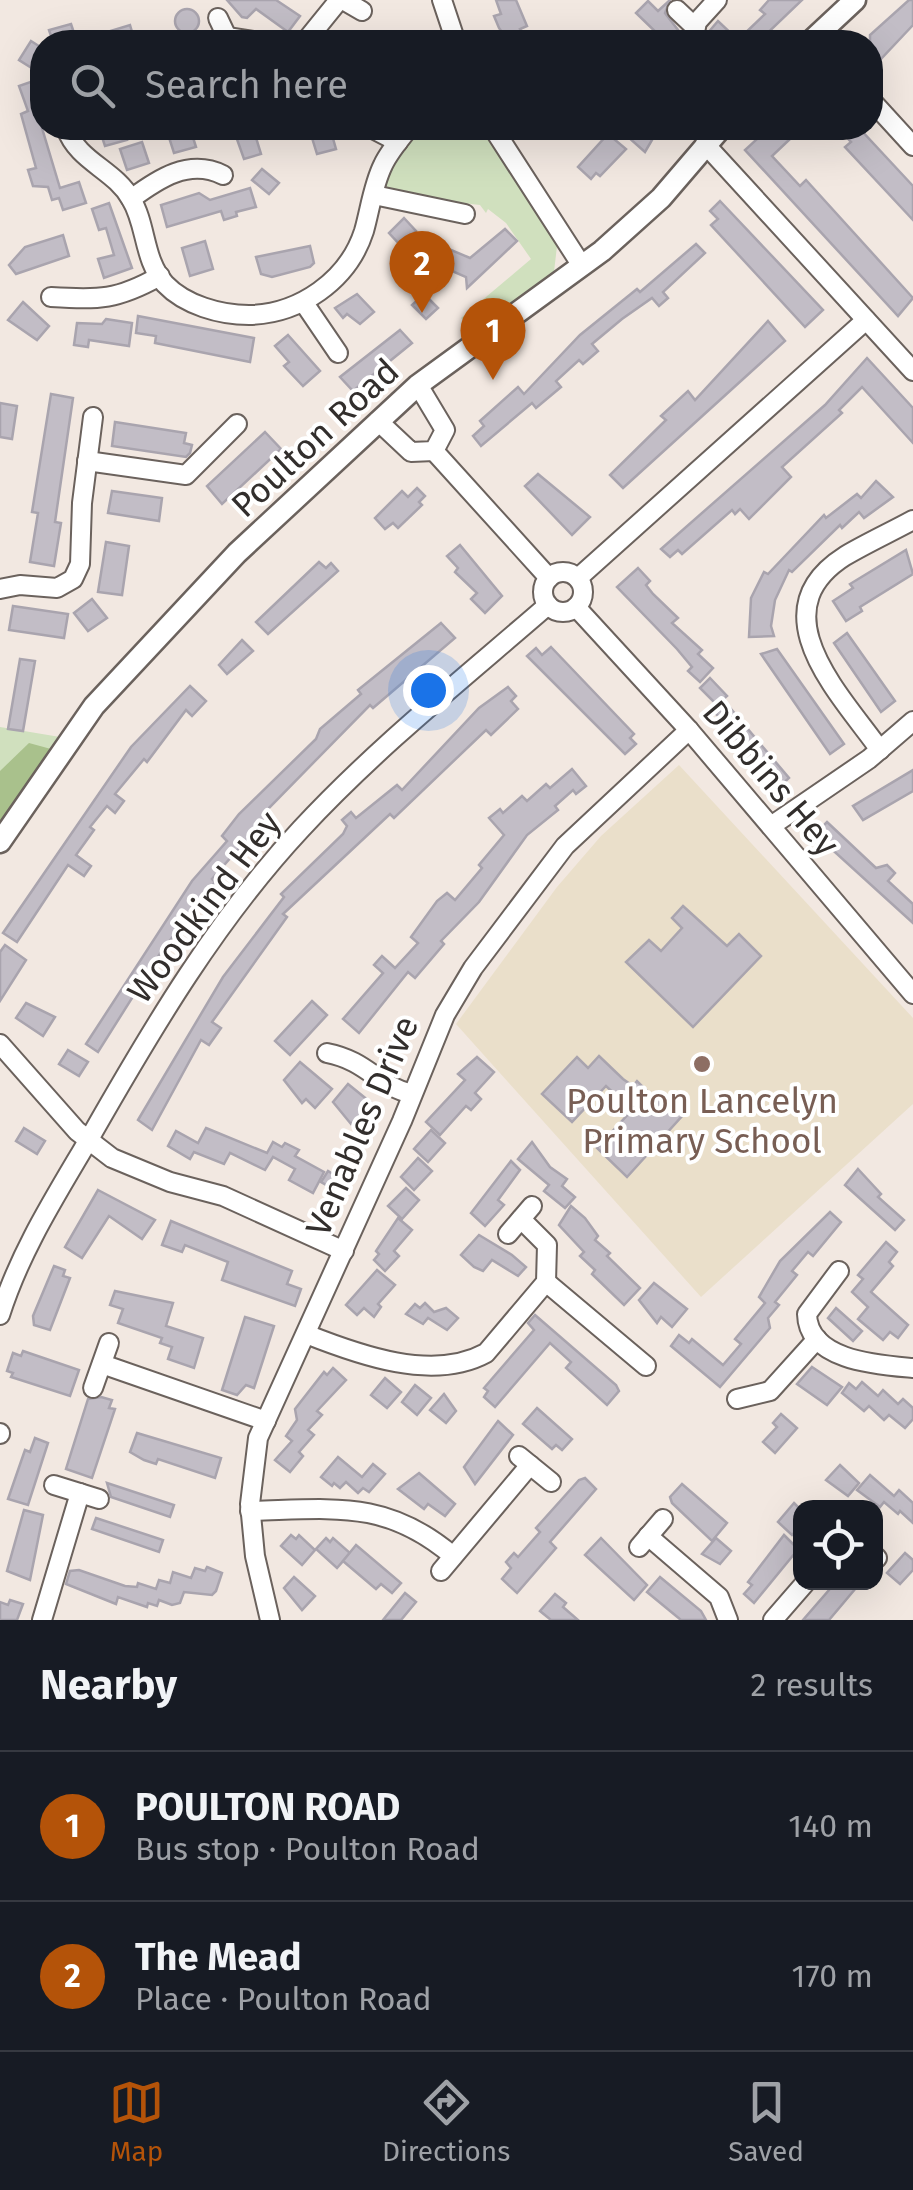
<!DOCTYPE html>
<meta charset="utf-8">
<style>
:root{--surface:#171b24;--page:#242831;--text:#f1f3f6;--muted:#9ea1a6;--line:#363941;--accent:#b45309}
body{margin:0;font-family:"Fira Sans",sans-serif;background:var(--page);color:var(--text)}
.controls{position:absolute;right:30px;bottom:30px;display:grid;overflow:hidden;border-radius:20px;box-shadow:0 10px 40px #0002}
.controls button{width:90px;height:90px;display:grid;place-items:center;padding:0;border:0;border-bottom:2px solid var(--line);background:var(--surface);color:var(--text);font:50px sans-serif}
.you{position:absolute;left:428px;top:690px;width:35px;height:35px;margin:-25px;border:8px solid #fff;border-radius:50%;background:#1a73e8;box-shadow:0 0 0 15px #1a73e833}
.badge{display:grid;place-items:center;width:65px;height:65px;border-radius:50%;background:var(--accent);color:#fff;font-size:32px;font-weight:700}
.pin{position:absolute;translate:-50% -82px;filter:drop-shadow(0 2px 5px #0008)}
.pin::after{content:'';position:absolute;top:52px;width:35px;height:30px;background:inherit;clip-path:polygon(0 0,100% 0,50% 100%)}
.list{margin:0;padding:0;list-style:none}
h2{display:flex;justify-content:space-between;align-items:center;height:130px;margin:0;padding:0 40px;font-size:42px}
h2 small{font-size:32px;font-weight:400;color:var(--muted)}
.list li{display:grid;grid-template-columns:65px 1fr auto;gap:30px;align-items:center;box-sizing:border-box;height:150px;padding:0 40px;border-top:2px solid var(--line)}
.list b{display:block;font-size:38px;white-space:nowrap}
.list p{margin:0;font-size:32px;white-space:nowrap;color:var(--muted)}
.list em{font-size:32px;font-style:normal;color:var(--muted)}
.icon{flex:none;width:55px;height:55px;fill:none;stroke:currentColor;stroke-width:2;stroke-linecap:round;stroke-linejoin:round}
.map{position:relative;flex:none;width:913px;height:1620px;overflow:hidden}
.search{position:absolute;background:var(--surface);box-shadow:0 10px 40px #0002;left:30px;right:30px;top:30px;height:110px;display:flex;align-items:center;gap:25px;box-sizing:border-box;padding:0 35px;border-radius:40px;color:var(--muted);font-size:38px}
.sheet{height:430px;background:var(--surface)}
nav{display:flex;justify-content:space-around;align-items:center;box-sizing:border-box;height:140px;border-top:2px solid var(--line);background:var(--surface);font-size:28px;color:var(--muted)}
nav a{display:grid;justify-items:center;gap:5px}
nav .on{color:var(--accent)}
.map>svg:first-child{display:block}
</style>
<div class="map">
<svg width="913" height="1620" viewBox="0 0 913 1620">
<rect width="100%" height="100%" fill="#f2e8e1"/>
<path fill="#eadfca" d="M679,765L913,1018V1104L701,1297L456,1024L557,887L601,836Z"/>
<g fill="#d0e0be">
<path d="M419,128H483L557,246L554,272L473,331L461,318L531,259L506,223L488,209L486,213L480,205L400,196L386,186L387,174Z"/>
<path d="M0,727L60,737L0,822Z"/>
</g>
<path fill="#a9c18c" d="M29,743L51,749L0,822V771Z"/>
<g fill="#c2bdc6" stroke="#a9a4ae" stroke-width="2.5">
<path d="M227,0H276L300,16L288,32L256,9L247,18L242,17Z"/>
<path d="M496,0H516L527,26L520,29L527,42H509L499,28L494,16L501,14Z"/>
<path d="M670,0L665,13L678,30L666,42L636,13L648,1L658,11Z"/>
<path d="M769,0H802L758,42H715L707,34L718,21L738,40L765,14L760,10Z"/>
<path d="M909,0H913V25L880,60L878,57L870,63V35Z"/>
<circle cx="187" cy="21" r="12"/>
<path d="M71,24L77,42H53L49,30Z"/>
<path d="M130,25L135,42H111L107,32Z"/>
<path d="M31,41L42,48L38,72L19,60Z"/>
<path d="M42,78V128L60,188L79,182L86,203L63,210L59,198L52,200L48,187L33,186L28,170L36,168L21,114L28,111L19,86Z"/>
<path d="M99,128H123L127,140L105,146Z"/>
<path d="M166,128H190L196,147L174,153Z"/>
<path d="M233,128H253L261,154L244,159Z"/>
<path d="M309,128H330L336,149L317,154Z"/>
<path d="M636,128H659L645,152L628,137Z"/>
<path d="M769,128H791L784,134L790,139L772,156L800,186L806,180L913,298L898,316L745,150Z"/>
<path d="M838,128H859L913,186V220L845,147L851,142Z"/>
<path d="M608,134L626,149L600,176L596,173L591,179L578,167Z"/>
<path d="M142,142L149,163L127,170L120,149Z"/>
<path d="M262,169L279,183L269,194L252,180Z"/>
<path d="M250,188L256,207L236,212L237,216L224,220L221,211L167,227L161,205L199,193L210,200Z"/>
<path d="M720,201L823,310L805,327L711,225L718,219L710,211Z"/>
<path d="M109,203L132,268L104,278L98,259L114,255L106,228L99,230L92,209Z"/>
<path d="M404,218L416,231L401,246L389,233Z"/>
<path d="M505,229L517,241L467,288L466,277L434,263L442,246L470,258Z"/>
<path d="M63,235L69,256L16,274L9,265L25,247Z"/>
<path d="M205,241L213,269L190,276L182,248Z"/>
<path d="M696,244L705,253L663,292L668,298L659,306L652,298L622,319L592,344L598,351L583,364L579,360L556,381L561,387L536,408L532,403L481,446L473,436L484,426L480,421L518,387L524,394L580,335L637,289L640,292Z"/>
<path d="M310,246L314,263L310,267L272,277L261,274L256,257Z"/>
<path d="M357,294L374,312L360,324L347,314L343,318L335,308Z"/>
<path d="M424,294L438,308L426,319L412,305Z"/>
<path d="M23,302L49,326L37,340L8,320Z"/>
<path d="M138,316L254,338L250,362L155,343L156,336L136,333Z"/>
<path d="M106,319L132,323L129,346L89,340L88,347L74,345L77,323L102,324Z"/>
<path d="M768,321L785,341L623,488L610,475L666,420L661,416L688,391L695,400Z"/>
<path d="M400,330L412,343L353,391L340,377Z"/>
<path d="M288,335L320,371L303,386L284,366L289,362L275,346Z"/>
<path d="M867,358L913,408V443L862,387L839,410L842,413L782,467L791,477L749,519L740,509L735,514L732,510L682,554L678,550L670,557L661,549L825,405Z"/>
<path d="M51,394L73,398L55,522L61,523L54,566L30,562L38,513L32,512Z"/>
<path d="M0,403L17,406L12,439L0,437Z"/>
<path d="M115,422L186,433L184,443L192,445L190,453L186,457L112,446Z"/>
<path d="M265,432L281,449L222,504L207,486Z"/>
<path d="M538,474L590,517L572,535L525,486Z"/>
<path d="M876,481L893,497L864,518L859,512L842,528L840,525L792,572L789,570L775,600L771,626L774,636L749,637L751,598L764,572L768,574L824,515L826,518L857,494L861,498Z"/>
<path d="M417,488L425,496L419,502L422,505L398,528L393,523L385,529L375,518L402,491L408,497Z"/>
<path d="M112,491L162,498L159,521L108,513Z"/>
<path d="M106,542L129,546L122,595L98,592Z"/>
<path d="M460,545L502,596L485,613L471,599L477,593L455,572L458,568L447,556Z"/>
<path d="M906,550L913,574L860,607L862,611L846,621L833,601L853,588L850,584Z"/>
<path d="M319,562L326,568L331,563L338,571L268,634L256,622Z"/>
<path d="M638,568L650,581L646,585L653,594L678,618L672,623L702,650L698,654L713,668L700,682L688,671L692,667L677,649L617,587Z"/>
<path d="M92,599L107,618L88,631L74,613Z"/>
<path d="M13,606L68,614L64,638L9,630Z"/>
<path d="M441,623L455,638L373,708L370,705L265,812L268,815L212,879L215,882L161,952L98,1052L86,1044L192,881L227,841L222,836L239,814L316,739L320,729L361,694L358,690Z"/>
<path d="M847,633L895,701L881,712L834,643Z"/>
<path d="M242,640L253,651L227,674L219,665Z"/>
<path d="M551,647L634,734L630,738L636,744L625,754L527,656L536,648L542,655Z"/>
<path d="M777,649L844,744L830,754L761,654Z"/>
<path d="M20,659L35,661L23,731L8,729Z"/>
<path d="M710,678L727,696L717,705L700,688Z"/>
<path d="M190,686L206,701L192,716L186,710L147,762L144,759L115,794L124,801L115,813L107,806L90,827L94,830L76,855L91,866L84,876L68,865L17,942L3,933L131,747Z"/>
<path d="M508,687L516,696L511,701L518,709L491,735L486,730L394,818L390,814L283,914L287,917L212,1022L221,1028L209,1045L201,1040L152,1130L138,1120L223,977L284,897L281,894L343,834L347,826L342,820L351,812L356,818L397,785L402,790L479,708Z"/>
<path d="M726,703L789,778L776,790L751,761L754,758L734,737L737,734L716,714Z"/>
<path d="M572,769L586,786L576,794L573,790L555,806L558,810L527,835L479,902L441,941L444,944L415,978L408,972L359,1033L343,1019L383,973L374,965L382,956L395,968L418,943L411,937L437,901L447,893L455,900L482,868L479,865L504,835L489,818L500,809L503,813L522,796L527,801L546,784L550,788Z"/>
<path d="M913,770V791L863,820L853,806Z"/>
<path d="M827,822L876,868L887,865L895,873L888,881L913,904V923L815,834Z"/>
<path d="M683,906L727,946L739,934L761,956L693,1027L626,962L649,940L661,951L682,928L672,918Z"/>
<path d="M5,945L26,960L0,1001V952Z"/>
<path d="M312,1001L327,1015L290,1055L275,1041Z"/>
<path d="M26,1003L55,1017L43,1036L16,1018Z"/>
<path d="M68,1050L88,1062L79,1076L59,1064Z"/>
<path d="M599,1056L623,1079L633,1086L637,1081L654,1098L659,1093L683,1115L627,1177L597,1148L632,1110L606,1086L572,1122L542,1094L577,1057L588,1068Z"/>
<path d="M477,1057L494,1072L475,1093L481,1099L471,1110L466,1106L440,1135L426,1122L465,1080L458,1074Z"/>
<path d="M300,1062L332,1089L315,1108L306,1099L302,1103L284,1080Z"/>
<path d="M348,1084L380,1110L364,1129L354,1121L351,1124L333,1102Z"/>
<path d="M24,1128L45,1141L37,1154L16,1141Z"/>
<path d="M206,1128L267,1153L273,1142L282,1147L285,1143L299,1150L295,1156L324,1172L313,1193L289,1180L295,1169L273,1157L265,1170L230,1153L224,1164L194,1152L190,1159L168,1146L176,1131L198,1143Z"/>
<path d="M431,1130L445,1143L428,1162L414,1149Z"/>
<path d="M532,1142L550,1167L567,1179L562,1186L575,1197L565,1208L544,1191L549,1185L518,1159Z"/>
<path d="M418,1158L432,1171L414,1190L401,1177Z"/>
<path d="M511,1161L520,1170L498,1200L504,1205L485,1226L471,1213Z"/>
<path d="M339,1169L354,1177L344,1195L321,1182L328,1171L336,1176Z"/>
<path d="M858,1169L881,1194L878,1197L904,1220L895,1230L845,1185Z"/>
<path d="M406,1188L419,1200L402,1219L388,1206Z"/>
<path d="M98,1190L155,1220L142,1239L109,1216L82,1258L65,1247Z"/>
<path d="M571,1206L585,1218L598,1236L595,1240L610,1253L607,1256L640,1288L624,1305L592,1274L595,1270L580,1256L584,1252L559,1225Z"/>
<path d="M830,1212L841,1222L813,1256L808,1252L792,1271L797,1275L775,1302L779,1305L768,1318L770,1328L720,1387L671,1346L679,1335L689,1343L692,1339L723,1365L741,1344L735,1339L765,1303L759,1297L780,1261Z"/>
<path d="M398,1218L412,1230L394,1251L399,1256L385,1271L374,1260L379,1254L376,1251Z"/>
<path d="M171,1221L292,1271L287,1284L301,1289L295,1306L222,1280L228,1262L185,1245L182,1252L162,1245Z"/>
<path d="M479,1235L512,1255L526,1267L518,1276L492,1260L483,1271L474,1267L461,1255Z"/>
<path d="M886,1242L897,1252L889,1262L893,1266L871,1292L908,1325L898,1338L890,1332L883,1340L858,1319L868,1307L852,1292L863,1279L858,1275Z"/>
<path d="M54,1266L65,1270L63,1276L70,1278L50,1330L34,1325L33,1316Z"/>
<path d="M377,1270L395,1285L378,1304L381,1307L374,1317L364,1308L357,1315L346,1305Z"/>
<path d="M654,1283L687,1309L672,1327L661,1317L657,1323L639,1300Z"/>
<path d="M115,1291L173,1303L166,1326L203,1338L194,1368L168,1359L172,1347L160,1343L162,1338L118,1323L123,1309L110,1305Z"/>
<path d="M425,1303L434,1312L446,1308L458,1318L447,1330L428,1318L423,1324L406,1314L415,1304L420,1308Z"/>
<path d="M836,1308L862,1331L853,1341L828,1318Z"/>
<path d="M535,1315L616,1385L619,1391L607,1405L566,1368L571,1362L550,1343L495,1407L484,1397L488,1391L484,1388L534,1330L528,1323Z"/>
<path d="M245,1317L274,1326L254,1388L246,1385L237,1395L222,1390Z"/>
<path d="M23,1351L79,1370L70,1396L11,1377L13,1373L7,1371L13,1353L21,1356Z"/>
<path d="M812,1367L842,1387L827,1405L797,1384Z"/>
<path d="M333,1368L346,1380L317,1411L322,1415L308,1430L314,1435L299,1452L303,1456L290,1472L275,1460L292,1441L286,1436L297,1420L295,1409L324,1372L327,1375Z"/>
<path d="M385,1378L401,1392L387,1408L371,1395Z"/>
<path d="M862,1382L878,1396L883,1390L898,1404L903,1399L913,1408V1419L905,1428L889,1415L884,1420L869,1406L864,1411L842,1393L849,1383L856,1389Z"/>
<path d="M415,1385L431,1398L417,1415L402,1402Z"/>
<path d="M444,1394L456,1411L446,1423L430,1410Z"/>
<path d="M101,1397L112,1400L109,1408L115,1409L92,1478L66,1469L88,1399Z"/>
<path d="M537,1408L572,1439L562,1450L556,1445L552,1449L523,1424Z"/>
<path d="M781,1414L797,1428L775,1453L763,1442L777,1427L773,1423Z"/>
<path d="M498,1421L513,1435L475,1484L464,1467Z"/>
<path d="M137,1433L221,1458L215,1478L158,1459L156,1464L144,1460L130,1452Z"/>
<path d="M35,1438L48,1443L28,1505L8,1499L25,1450L30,1452Z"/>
<path d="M338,1457L362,1477L373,1464L385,1474L369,1492L363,1488L358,1493L346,1482L340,1488L334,1483L332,1486L321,1477Z"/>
<path d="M840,1465L859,1483L848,1496L826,1480Z"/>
<path d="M419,1473L455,1504L445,1516L428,1504L424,1509L398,1489Z"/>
<path d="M870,1475L894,1496L899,1490L913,1503V1523L900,1511L898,1514L884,1502L880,1507L857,1490Z"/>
<path d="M585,1478L596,1489L550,1542L556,1548L517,1593L502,1579L511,1568L506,1562L514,1553L518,1557L540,1532L536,1528L579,1480Z"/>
<path d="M107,1483L174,1505L170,1517L111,1497Z"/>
<path d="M682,1484L727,1523L712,1541L672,1503L670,1497Z"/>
<path d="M794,1503L800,1509V1526L792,1535L778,1522Z"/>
<path d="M24,1510L43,1515L30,1580L7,1571Z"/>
<path d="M96,1518L163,1540L159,1552L92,1529Z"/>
<path d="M291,1535L296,1539L299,1535L315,1550L302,1565L281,1546Z"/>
<path d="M784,1535L796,1547L795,1553L754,1603L744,1594L752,1585L748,1582Z"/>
<path d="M326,1538L330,1542L333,1538L350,1553L337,1568L316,1549Z"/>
<path d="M601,1538L647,1585L634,1600L585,1555Z"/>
<path d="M716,1538L731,1551L720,1564L702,1554Z"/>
<path d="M356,1545L401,1583L392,1593L381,1584L376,1589L343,1561Z"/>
<path d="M905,1553L913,1560V1570L900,1584L887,1573Z"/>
<path d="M207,1567L222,1573L216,1591L212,1595L184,1592L180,1603L172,1605L159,1600L157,1606L148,1603L147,1607L118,1597L116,1604L66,1584L70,1571L79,1570L125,1586L137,1587L138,1583L156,1589L159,1580L170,1583L173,1572L191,1578L195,1568L205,1571Z"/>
<path d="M294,1577L315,1596L302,1610L284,1588Z"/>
<path d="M660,1577L701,1611L706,1620H681L647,1592Z"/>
<path d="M836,1582H861L829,1620H803Z"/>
<path d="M405,1593L416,1602L401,1620H383Z"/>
<path d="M555,1594L566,1603L563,1607L578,1620H551L540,1611Z"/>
<path d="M10,1600L23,1604L17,1620H0V1602L8,1605Z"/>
</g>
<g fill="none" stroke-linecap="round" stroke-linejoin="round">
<defs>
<g id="minor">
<path d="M343,0L362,11"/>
<path d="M442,0L456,42"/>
<path d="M677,10L695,27"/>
<path d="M218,18L227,37L224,42"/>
<path d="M227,37L260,42"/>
<path d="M305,42L339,0"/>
<path d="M693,42L697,22L717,0"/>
<path d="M870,99L913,146"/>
<path d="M66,128C78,162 114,169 131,199C147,225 143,260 165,284C185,305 220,315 249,315C299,314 348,281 364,231C370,210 373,185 383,165C389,152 400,139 409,128"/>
<path d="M371,128L398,142"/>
<path d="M493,128L582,266"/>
<path d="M705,144L913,371"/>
<path d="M374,195L465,214"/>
<path d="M131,199C158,179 189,158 223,175"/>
<path d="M51,297C100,300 117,300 160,276"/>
<path d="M304,303L338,353"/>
<path d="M378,421L411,452L434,451L445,430L418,385"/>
<path d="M434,451L549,578"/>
<path d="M87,461L186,475L237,424"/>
<circle cx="563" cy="592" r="20"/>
<path d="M578,578L866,320"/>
<path d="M0,589L20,585L57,588L73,579L80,564L82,503L93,417"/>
<path d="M576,607L689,730L913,994"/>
<path d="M880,750C841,695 757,612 845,556C867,543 891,532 913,520"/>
<path d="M771,826L869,759L913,721"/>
<path d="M0,1044L77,1131L112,1158L170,1182L223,1196L344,1251"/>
<path d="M327,1053C368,1061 377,1086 412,1094"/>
<path d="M508,1234L532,1206"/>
<path d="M839,1271L807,1314C808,1361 879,1365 913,1368"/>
<path d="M546,1282L646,1366"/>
<path d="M0,1315C21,1249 57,1194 92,1134C153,1027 217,919 301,829C376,748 465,677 548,605"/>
<path d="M306,1334C359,1355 433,1382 486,1353L546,1282L547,1245L521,1219"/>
<path d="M102,1364L266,1421"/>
<path d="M93,1388L109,1343"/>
<path d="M737,1399L770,1391L817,1339"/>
<path d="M0,1433V1434"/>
<path d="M519,1456L551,1482"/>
<path d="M54,1485L99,1499"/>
<path d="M250,1511C333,1509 386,1499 453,1556"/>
<path d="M648,1536L719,1597L728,1620"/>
<path d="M639,1547L663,1519"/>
<path d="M876,1557L877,1558"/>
<path d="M441,1571L530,1465"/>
<path d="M42,1620L80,1493"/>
<path d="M270,1620L255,1556L250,1504L258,1438L402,1121L445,1015L473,968L565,846L689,730"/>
<path d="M773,1620L806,1582"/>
</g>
<g id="tertiary">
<path d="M810,42L855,0"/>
<path d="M0,842L94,706L237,553L418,385L602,251L661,198L721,128"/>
</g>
</defs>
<use href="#minor" stroke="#6b625d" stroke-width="22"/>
<use href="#tertiary" stroke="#6b625d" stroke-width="25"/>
<use href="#minor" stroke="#fff" stroke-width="18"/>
<use href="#tertiary" stroke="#fff" stroke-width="20"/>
</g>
<circle fill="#8d6e63" stroke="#fff" stroke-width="4" cx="702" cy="1064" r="10"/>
<g text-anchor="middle" stroke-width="8" stroke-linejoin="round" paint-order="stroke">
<g font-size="35" fill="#322e2c" stroke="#fff">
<text transform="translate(315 438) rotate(-43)" y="12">Poulton Road</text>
<text transform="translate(771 778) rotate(50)" y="12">Dibbins Hey</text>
<text transform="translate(204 907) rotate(-53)" y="12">Woodkind Hey</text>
<text transform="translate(362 1126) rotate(-67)" y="12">Venables Drive</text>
</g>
<g font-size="35" fill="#785e54" stroke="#fff">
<text x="702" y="1113">Poulton Lancelyn<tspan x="702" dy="40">Primary School</tspan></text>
</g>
</g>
</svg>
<div class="controls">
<button><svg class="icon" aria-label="locate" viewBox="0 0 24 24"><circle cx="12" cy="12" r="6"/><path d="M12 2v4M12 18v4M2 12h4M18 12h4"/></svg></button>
</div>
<div class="you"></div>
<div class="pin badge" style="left:493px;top:380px">1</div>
<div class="pin badge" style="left:422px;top:313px">2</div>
<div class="search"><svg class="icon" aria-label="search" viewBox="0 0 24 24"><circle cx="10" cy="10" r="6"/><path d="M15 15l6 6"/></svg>Search here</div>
</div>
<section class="sheet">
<h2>Nearby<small>2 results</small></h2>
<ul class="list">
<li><span class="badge">1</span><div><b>POULTON ROAD</b><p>Bus stop · Poulton Road</p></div><em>140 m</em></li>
<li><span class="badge">2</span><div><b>The Mead</b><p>Place · Poulton Road</p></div><em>170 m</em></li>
</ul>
</section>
<nav>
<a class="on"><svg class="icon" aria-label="map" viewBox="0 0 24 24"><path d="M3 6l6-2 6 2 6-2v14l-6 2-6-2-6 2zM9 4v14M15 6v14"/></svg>Map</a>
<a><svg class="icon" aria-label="directions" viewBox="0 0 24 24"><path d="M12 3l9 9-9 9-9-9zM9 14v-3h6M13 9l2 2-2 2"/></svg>Directions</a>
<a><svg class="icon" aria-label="saved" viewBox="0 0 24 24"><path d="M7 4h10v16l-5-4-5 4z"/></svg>Saved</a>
</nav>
